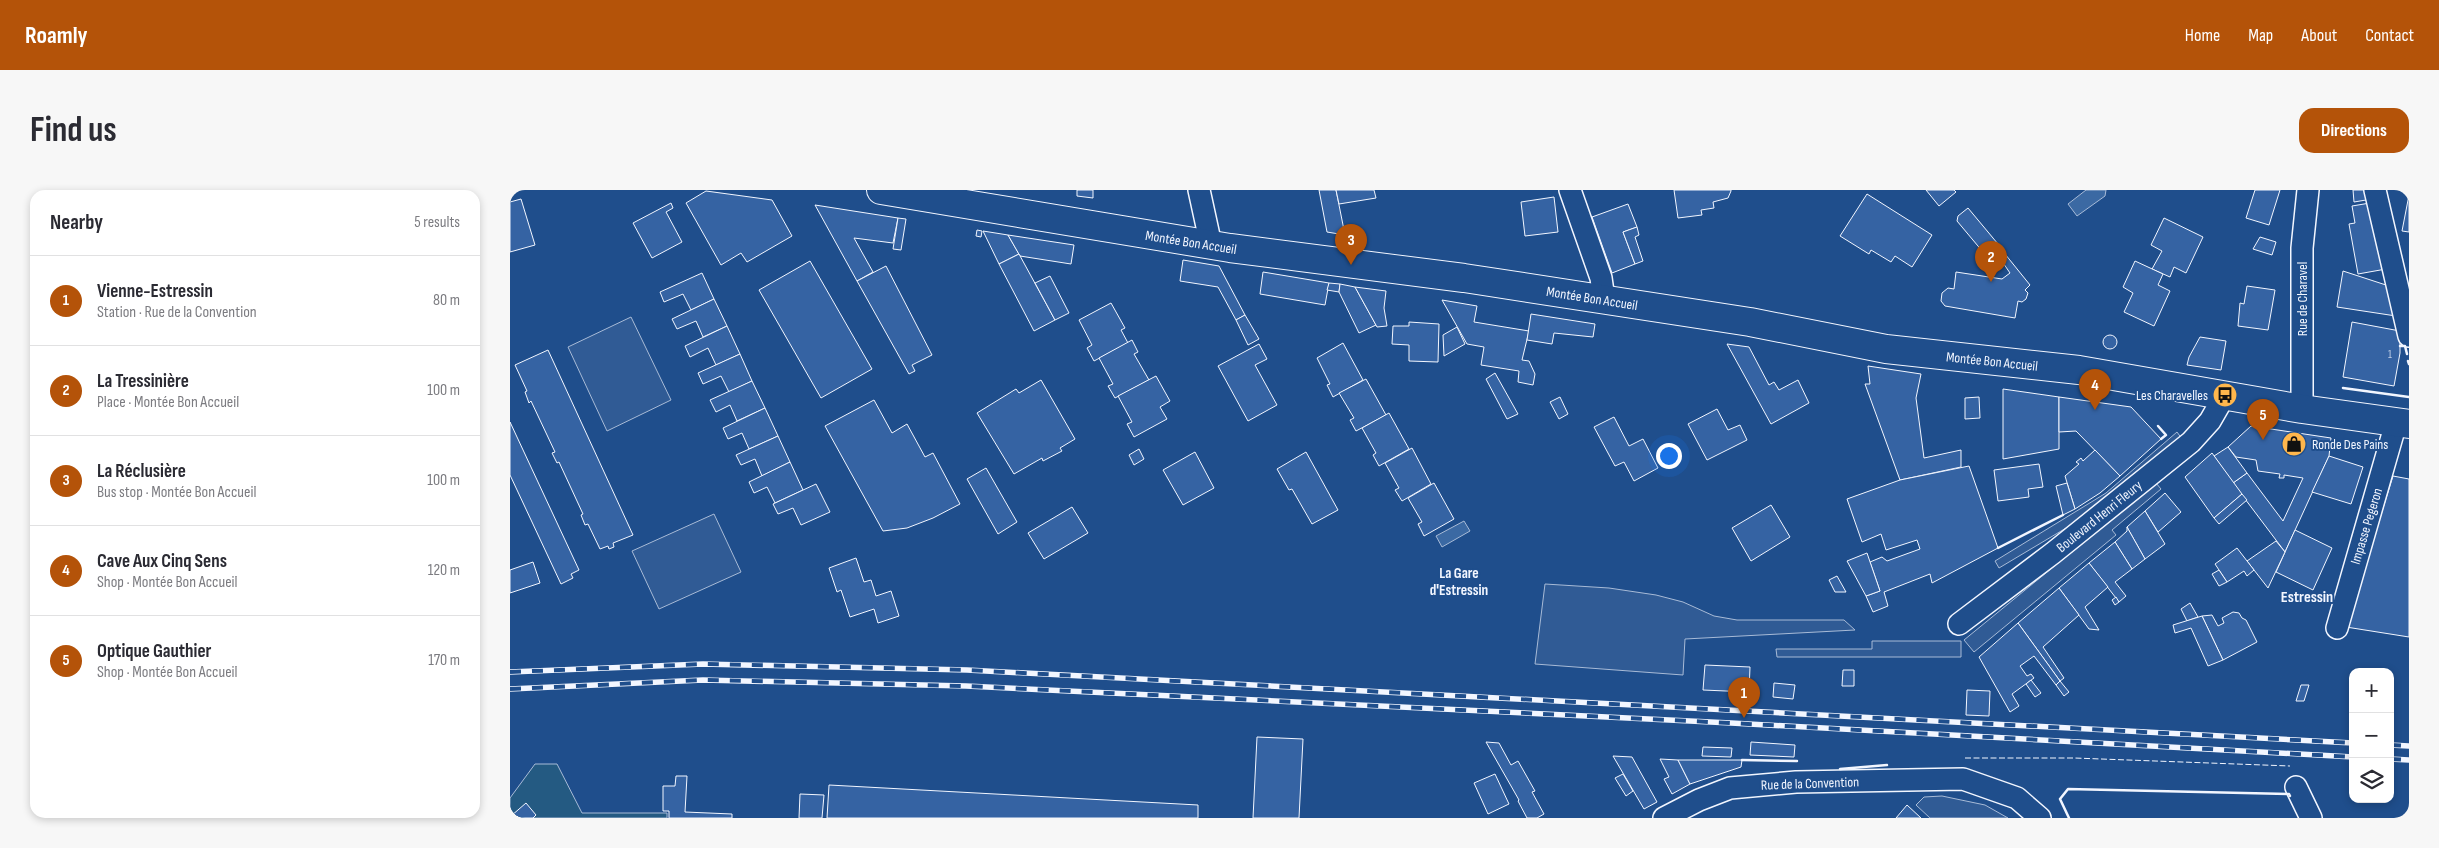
<!DOCTYPE html>
<meta charset="utf-8">
<style>
:root{--surface:#fff;--page:#f7f7f7;--text:#2b2b33;--muted:#7c7c81;--line:#e1e1e2;--accent:#b45309}
body{margin:0;font-family:"Sofia Sans Condensed",sans-serif;background:var(--page);color:var(--text)}
.controls{position:absolute;right:15px;bottom:15px;display:grid;overflow:hidden;border-radius:10px;box-shadow:0 2px 8px #0003}
.controls button{width:45px;height:45px;display:grid;place-items:center;padding:0;border:0;border-bottom:1px solid var(--line);background:var(--surface);color:var(--text);font:25px sans-serif}
.you{position:absolute;left:1158px;top:265px;width:18px;height:18px;margin:-12px;border:4px solid #fff;border-radius:50%;background:#1a73e8;box-shadow:0 0 0 8px #1a73e833}
.badge{display:grid;place-items:center;width:32px;height:32px;border-radius:50%;background:var(--accent);color:#fff;font-size:16px;font-weight:700}
.pin{position:absolute;translate:-50% -41px;filter:drop-shadow(0 1px 2px #0008)}
.pin::after{content:'';position:absolute;top:26px;width:18px;height:15px;background:inherit;clip-path:polygon(0 0,100% 0,50% 100%)}
.list{margin:0;padding:0;list-style:none}
h2{display:flex;justify-content:space-between;align-items:center;height:65px;margin:0;padding:0 20px;font-size:21px}
h2 small{font-size:16px;font-weight:400;color:var(--muted)}
.list li{display:grid;grid-template-columns:32px 1fr auto;gap:15px;align-items:center;box-sizing:border-box;height:90px;padding:0 20px;border-top:1px solid var(--line)}
.list b{display:block;font-size:19px;white-space:nowrap}
.list p{margin:0;font-size:16px;white-space:nowrap;color:var(--muted)}
.list em{font-size:16px;font-style:normal;color:var(--muted)}
.icon{flex:none;width:28px;height:28px;fill:none;stroke:currentColor;stroke-width:2;stroke-linecap:round;stroke-linejoin:round}
.map{position:relative;flex:none;width:1899px;height:628px;overflow:hidden;border-radius:15px}
header{display:flex;align-items:center;gap:30px;box-sizing:border-box;height:70px;padding:0 25px;background:var(--accent);color:#fff}
header strong{font-size:24px}
nav{display:flex;gap:28px;margin-inline-start:auto;font-size:18px}
.intro{display:flex;align-items:center;justify-content:space-between;box-sizing:border-box;height:120px;padding:0 30px}
h1{margin:0;font-size:35px}
.button{padding:12px 22px;border-radius:15px;background:var(--accent);color:#fff;font-size:18px;font-weight:700}
main{display:flex;gap:30px;padding:0 30px}
aside{flex:1;background:var(--surface);border-radius:15px;box-shadow:0 2px 8px #0003}
.map>svg:first-child{display:block}
</style>
<header>
<strong>Roamly</strong>
<nav><a>Home</a><a>Map</a><a>About</a><a>Contact</a></nav>
</header>
<div class="intro"><h1>Find us</h1><a class="button">Directions</a></div>
<main>
<aside>
<h2>Nearby<small>5 results</small></h2>
<ul class="list">
<li><span class="badge">1</span><div><b>Vienne-Estressin</b><p>Station · Rue de la Convention</p></div><em>80 m</em></li>
<li><span class="badge">2</span><div><b>La Tressinière</b><p>Place · Montée Bon Accueil</p></div><em>100 m</em></li>
<li><span class="badge">3</span><div><b>La Réclusière</b><p>Bus stop · Montée Bon Accueil</p></div><em>100 m</em></li>
<li><span class="badge">4</span><div><b>Cave Aux Cinq Sens</b><p>Shop · Montée Bon Accueil</p></div><em>120 m</em></li>
<li><span class="badge">5</span><div><b>Optique Gauthier</b><p>Shop · Montée Bon Accueil</p></div><em>170 m</em></li>
</ul>
</aside>
<div class="map">
<svg width="1899" height="628" viewBox="0 0 1899 628">
<rect width="100%" height="100%" fill="#1f4e8c"/>
<path fill="#245a82" stroke="#a8bbd7" d="M25,574H47L72,623H157V628H0V608Z"/>
<g fill="#305b95" stroke="#a8bbd7">
<path d="M121,127L161,210L97,241L58,157Z"/>
<path d="M1667,242L1672,249L1588,319L1489,378L1485,371L1596,303Z"/>
<path d="M1646,293L1651,299L1602,340L1606,345L1464,462L1454,450Z"/>
<path d="M204,324L231,382L149,419L122,361Z"/>
<path d="M1035,394L1099,398L1146,405L1173,412L1204,426L1227,430H1334L1345,440L1175,449L1173,485L1025,474Z"/>
<path d="M1362,451H1451V467H1267L1266,459H1362Z"/>
<path d="M1432,606L1475,615L1498,628H1420L1406,615L1414,607Z"/>
</g>
<g fill="#3b69a3" stroke="#a8bbd7">
<path d="M1576,0H1596L1595,6L1567,26L1558,14Z"/>
<path d="M954,331L960,341L932,357L926,346Z"/>
</g>
<g fill="#3563a3" stroke="#f2f6ff">
<path d="M567,0H583V8L567,6Z"/>
<path d="M809,0H826L835,45L817,42Z"/>
<path d="M826,0H864L866,8L829,14Z"/>
<path d="M1164,0H1221V1L1218,8L1203,12L1204,18L1191,20L1192,25L1168,28Z"/>
<path d="M1416,0H1444L1446,2L1429,16Z"/>
<path d="M1745,0H1770L1759,35L1736,28Z"/>
<path d="M1843,0H1855L1856,10L1844,12Z"/>
<path d="M196,1L262,10L282,46L237,72L231,63L211,75L176,13Z"/>
<path d="M1357,4L1422,45L1402,77L1385,66L1381,72L1361,60L1359,64L1330,46Z"/>
<path d="M1899,5V42L1892,41Z"/>
<path d="M1044,7L1048,42L1015,46L1011,12Z"/>
<path d="M11,9L25,55L0,62V12Z"/>
<path d="M161,13L163,18L156,22L172,52L142,68L123,33Z"/>
<path d="M1860,13L1876,79L1848,84L1839,34L1845,33L1842,16Z"/>
<path d="M1118,14L1127,37L1113,42L1125,74L1102,83L1082,27Z"/>
<path d="M305,15L388,28L383,53L344,48L363,82L347,91Z"/>
<path d="M1458,18L1488,54L1478,62H1473L1447,31L1448,26Z"/>
<path d="M388,28L396,29L391,60L383,59Z"/>
<path d="M1654,28L1693,47L1676,83L1664,77L1660,87L1642,79L1652,61L1641,55Z"/>
<path d="M1127,37L1129,45L1125,47L1133,71L1125,74L1113,42Z"/>
<path d="M467,40L472,41L471,47L466,46Z"/>
<path d="M473,41L498,45L509,64L489,74Z"/>
<path d="M498,45L564,55L561,74L510,66Z"/>
<path d="M1750,47L1766,52L1762,65L1743,59Z"/>
<path d="M1491,59L1520,95L1515,100L1518,103L1516,109L1512,112L1508,111L1505,128L1435,116L1431,111L1432,103L1438,98L1444,99L1446,82L1492,89L1500,83L1487,64Z"/>
<path d="M509,64L545,130L524,141L489,74Z"/>
<path d="M673,70L709,76L735,125L726,130L708,97L670,91Z"/>
<path d="M300,71L362,179L311,208L249,100Z"/>
<path d="M1625,71L1653,84L1648,95L1660,101L1644,136L1614,122L1623,103L1613,97Z"/>
<path d="M376,76L422,165L402,175L405,181L399,184L347,91Z"/>
<path d="M1833,81L1879,96L1886,126L1827,117Z"/>
<path d="M753,82L819,93L815,115L750,104Z"/>
<path d="M192,83L204,109L181,120L173,104L154,112L150,102Z"/>
<path d="M540,86L559,123L545,130L525,93Z"/>
<path d="M819,93L830,94L829,102L817,100Z"/>
<path d="M830,94L845,97L866,135L849,143L829,102Z"/>
<path d="M1737,96L1765,100L1758,140L1728,136L1730,113L1734,114Z"/>
<path d="M845,97L876,101L874,118L877,136L867,137Z"/>
<path d="M204,109L217,136L193,147L186,131L167,139L162,129Z"/>
<path d="M932,110L967,116L964,132L1019,141L1012,170L1019,171L1025,184L1023,195L1008,192L1009,181L971,175L974,157L957,154Z"/>
<path d="M601,113L615,138L611,140L618,153L584,171L577,158L582,155L569,130Z"/>
<path d="M1021,124L1085,134L1083,147L1044,143L1042,154L1017,150Z"/>
<path d="M735,125L749,149L738,155L726,130Z"/>
<path d="M899,132L929,134L928,172L899,171V155L882,154L883,136H899Z"/>
<path d="M1842,132L1890,141V163L1884,196L1833,187Z"/>
<path d="M217,136L230,164L206,175L198,158L180,167L175,156Z"/>
<path d="M947,137L955,154L934,166L933,145Z"/>
<circle cx="1600" cy="152" r="7"/>
<path d="M1690,147L1716,151L1711,180L1677,175L1679,167Z"/>
<path d="M622,150L628,162L624,164L639,190L605,208L598,196L603,194L589,168Z"/>
<path d="M833,153L853,190L823,207L817,195L820,194L807,168Z"/>
<path d="M749,154L757,169L745,175L767,215L738,231L708,176Z"/>
<path d="M1217,154L1239,157L1259,195L1264,192L1269,200L1288,190L1299,213L1261,234Z"/>
<path d="M38,160L123,345L103,353L104,357L99,359L98,356L90,359L78,334L75,335L71,325L73,324L49,272L47,273L42,263L45,262L21,211L19,213L15,202L17,201L5,175Z"/>
<path d="M230,164L242,191L219,202L211,186L193,194L188,183Z"/>
<path d="M1358,176L1411,184L1406,208L1414,268L1451,260V277L1390,290L1355,194H1360Z"/>
<path d="M985,183L1008,224L997,229L976,189Z"/>
<path d="M646,186L660,211L650,217L657,229L624,247L617,234L622,232L608,206Z"/>
<path d="M856,189L876,225L846,241L840,230L844,228L829,203Z"/>
<path d="M531,190L565,249L550,258L552,261L533,271L532,268L504,284L467,223L506,199L509,203Z"/>
<path d="M242,191L255,218L227,231L220,215L206,222L200,210Z"/>
<path d="M1493,199L1549,207V259L1493,269Z"/>
<path d="M1050,207L1058,224L1049,229L1040,212Z"/>
<path d="M1469,207L1470,228L1455,229V208Z"/>
<path d="M1549,207L1621,217L1651,249L1610,286L1566,241L1549,242Z"/>
<path d="M364,210L382,243L397,234L415,267L423,263L450,314L423,328L397,338L373,341L315,236Z"/>
<path d="M255,218L268,246L239,259L232,243L218,249L213,238Z"/>
<path d="M1207,219L1218,240L1230,235L1237,250L1197,270L1178,234Z"/>
<path d="M879,223L899,259L869,276L863,265L866,263L852,238Z"/>
<path d="M1104,227L1119,256L1133,249L1148,278L1124,291L1114,272L1105,276L1084,237Z"/>
<path d="M0,232L69,380L61,384L63,388L51,394L0,285Z"/>
<path d="M1741,236L1821,248L1819,266L1775,362L1723,293L1737,283L1773,331L1793,288L1774,285V288H1769L1770,284L1748,281L1746,270L1726,267L1718,257Z"/>
<path d="M268,246L280,272L252,286L245,269L231,275L226,265Z"/>
<path d="M1718,257L1737,283L1723,293L1704,266Z"/>
<path d="M902,258L921,294L892,311L885,300L889,298L875,273Z"/>
<path d="M629,259L634,269L624,275L619,265Z"/>
<path d="M1585,260L1610,286L1590,303L1565,319L1555,286L1569,274L1566,272L1571,268L1573,271Z"/>
<path d="M685,262L704,298L673,315L653,280Z"/>
<path d="M796,262L828,320L802,334L782,299L779,300L767,279Z"/>
<path d="M1702,263L1732,304L1704,328L1675,287Z"/>
<path d="M1819,266L1853,277L1841,314L1802,302Z"/>
<path d="M280,272L293,300L265,313L257,297L244,303L239,292Z"/>
<path d="M1529,274L1533,297L1518,299L1519,307L1488,311L1484,280Z"/>
<path d="M1459,276L1488,358L1422,393L1420,384L1374,402L1378,416L1363,422L1356,406L1370,401L1360,372L1372,367L1377,371L1410,359L1407,350L1376,360L1371,344L1352,352L1337,309L1390,290Z"/>
<path d="M476,278L507,332L488,344L457,289Z"/>
<path d="M1883,286L1899,289V447L1836,437Z"/>
<path d="M924,293L944,329L914,346L908,334L912,332L898,308Z"/>
<path d="M1557,293L1565,319L1553,325L1546,296Z"/>
<path d="M306,294L320,322L291,335L283,318L268,324L263,314Z"/>
<path d="M1655,303L1671,322L1648,342L1635,321Z"/>
<path d="M1732,304L1737,310L1709,334L1704,328Z"/>
<path d="M1261,315L1280,347L1241,371L1222,338Z"/>
<path d="M562,317L578,343L534,369L518,343Z"/>
<path d="M1635,321L1655,354L1635,369L1617,337Z"/>
<path d="M1617,337L1635,369L1622,379L1605,352L1617,341Z"/>
<path d="M1785,340L1822,358L1803,400L1766,382Z"/>
<path d="M1766,351L1775,362L1758,398L1737,371Z"/>
<path d="M1605,352L1622,379L1605,392L1616,406L1609,412L1579,373Z"/>
<path d="M1727,358L1744,380L1737,386L1734,381L1717,392L1705,374Z"/>
<path d="M1357,363L1370,401L1356,406L1337,371Z"/>
<path d="M346,368L354,392L361,390L366,406L381,401L389,426L368,433L364,419L340,427L331,400L327,402L319,378Z"/>
<path d="M23,372L30,393L0,403V380Z"/>
<path d="M1579,373L1598,397L1575,417L1589,440L1579,439L1549,398Z"/>
<path d="M1709,380L1717,392L1709,396L1702,384Z"/>
<path d="M1327,386L1336,402H1325L1319,390Z"/>
<path d="M1549,398L1569,425L1533,457L1554,488L1550,491L1508,433Z"/>
<path d="M1606,407L1609,412L1605,415L1602,410Z"/>
<path d="M1680,413L1688,427L1677,431L1671,419Z"/>
<path d="M1723,422L1729,423L1732,428L1736,430L1747,452L1713,470L1692,426L1702,425L1708,436L1714,433L1712,428Z"/>
<path d="M1692,426L1713,470L1698,476L1681,438L1665,443L1663,435Z"/>
<path d="M1508,433L1550,491L1546,495L1524,466L1510,476L1517,486L1521,484L1524,488L1502,504L1509,516L1500,522L1469,467Z"/>
<path d="M1195,475L1240,477L1239,502L1193,500Z"/>
<path d="M1333,480H1344V496H1332Z"/>
<path d="M1521,490L1531,503L1525,507L1516,494Z"/>
<path d="M1550,491L1559,502L1554,506L1546,495Z"/>
<path d="M1264,493L1285,495L1283,509L1263,507Z"/>
<path d="M1791,495H1799L1794,511H1786Z"/>
<path d="M1457,500L1480,501L1479,526L1456,525Z"/>
<path d="M747,547L793,549L789,628H743Z"/>
<path d="M976,552L989,553L1001,575L1008,571L1025,601L1022,602L1034,624L1027,628H1017L1008,611L1009,610Z"/>
<path d="M1241,552L1285,555L1284,567L1240,565Z"/>
<path d="M1193,557L1222,558L1221,567L1192,566Z"/>
<path d="M1103,566L1122,567L1147,612L1134,619Z"/>
<path d="M1150,569L1168,570L1180,594L1162,604L1154,589L1159,587Z"/>
<path d="M1168,570H1232L1231,577L1180,594Z"/>
<path d="M985,584L999,614L978,624L964,593Z"/>
<path d="M1113,584L1123,601L1116,606L1105,588Z"/>
<path d="M166,586H177L175,622L222,624V628H159V621H153V596H165Z"/>
<path d="M319,595L688,615V628H317Z"/>
<path d="M290,604L314,605L312,628H289Z"/>
<path d="M16,613L26,625L23,628H2L1,626Z"/>
<path d="M1397,615L1411,628H1386Z"/>
</g>
<g fill="none" stroke-linecap="round" stroke-linejoin="round">
<defs>
<g id="minor">
<path d="M689,0L701,55"/>
<path d="M1060,0L1091,88L1094,109"/>
<path d="M1865,0L1899,146"/>
<path d="M1792,219V58L1798,0"/>
<path d="M1449,434L1543,363L1681,252L1700,231L1715,205"/>
<path d="M1827,438L1886,233"/>
<path d="M1786,597L1801,628"/>
<path d="M1154,628L1189,610L1220,598L1286,592L1453,589L1507,608L1530,628"/>
</g>
<path id="primary" d="M371,0L720,58L954,88L1240,132L1376,159L1569,180L1792,219L1899,234"/>
</defs>
<use href="#minor" stroke="#f2f6ff" stroke-width="24"/>
<use href="#primary" stroke="#f2f6ff" stroke-width="30"/>
<use href="#minor" stroke="#1f4e8c" stroke-width="21"/>
<use href="#primary" stroke="#1f4e8c" stroke-width="28"/>
<defs>
<g id="rail">
<path d="M0,482L193,474L457,480L1843,553"/>
<path d="M0,499L193,490L456,496L1221,533L1843,567"/>
<path d="M1880,555L1899,556"/>
<path d="M1880,569L1899,570"/>
</g>
</defs>
<use href="#rail" stroke="#f2f6ff" stroke-width="5.5"/>
<use href="#rail" stroke="#1f4e8c" stroke-width="4" stroke-dasharray="11" stroke-linecap="butt"/>
<path stroke="#f2f6ff" stroke-width="1" stroke-dasharray="6 2.5" stroke-linecap="butt" d="M1455,568H1564L1780,576"/>
<g stroke="#f2f6ff" stroke-width="2.5">
<path d="M1890,156H1895L1897,164"/>
<path d="M1898,171L1899,174"/>
<path d="M1833,198L1899,207"/>
<path d="M1648,236L1656,245L1651,249"/>
<path d="M1488,358L1553,325"/>
<path d="M1232,570L1287,571"/>
<path d="M1330,579L1377,575"/>
<path d="M1559,628L1550,609L1558,599L1779,604L1780,606"/>
</g>
</g>
<defs>
<symbol id="bus-disc" viewBox="-11 -11 22 22"><circle r="9.5" fill="#ffb74d" stroke="#1f4e8c"/><path d="M-5-6H5V4H4V6H2V4H-2V6H-4V4H-5ZM-3.5-4V0h7V-4ZM-3.5 1.2v1.5H-2V1.2ZM2 1.2v1.5H3.5V1.2Z" fill="#111"/></symbol>
<symbol id="shop-disc" viewBox="-11 -11 22 22"><circle r="9.5" fill="#ffb74d" stroke="#1f4e8c"/><path d="M-5-2.5h2.3a2.7 3.5 0 0 1 5.4 0H5L5.5 6h-11ZM-1.5-2.5h3a1.5 2.3 0 0 0-3 0Z" fill="#111"/></symbol>
</defs>
<g fill-rule="evenodd">
<use href="#bus-disc" x="1701" y="191" width="28" height="28"/>
<use href="#shop-disc" x="1770" y="240" width="28" height="28"/>
</g>
<g text-anchor="middle" stroke-width="4" stroke-linejoin="round" paint-order="stroke">
<g font-size="11" fill="#c3d1e8">
<text x="1880" y="168">1</text>
</g>
<g font-size="14" fill="#f2f6ff" stroke="#1f4e8c">
<text transform="translate(681 52) rotate(9)" y="5">Montée Bon Accueil</text>
<text transform="translate(1082 108) rotate(9)" y="5">Montée Bon Accueil</text>
<text transform="translate(1792 109) rotate(-90)" y="5">Rue de Charavel</text>
<text transform="translate(1482 171) rotate(6)" y="5">Montée Bon Accueil</text>
<text transform="translate(1589 326) rotate(-39)" y="5">Boulevard Henri Fleury</text>
<text transform="translate(1856 336) rotate(-73)" y="5">Impasse Pegeron</text>
<text transform="translate(1300 593) rotate(-2)" y="5">Rue de la Convention</text>
</g>
<g font-size="14" fill="#f2f6ff" stroke="#1f4e8c" text-anchor="end">
<text x="1698" y="210">Les Charavelles</text>
<text x="1802" y="259" text-anchor="start">Ronde Des Pains</text>
</g>
<g font-size="15" font-weight="bold" fill="#f2f6ff" stroke="#1f4e8c">
<text x="949" y="388">La Gare<tspan x="949" dy="17">d'Estressin</tspan></text>
</g>
<g font-size="16" font-weight="bold" fill="#f2f6ff" stroke="#1f4e8c">
<text x="1797" y="412">Estressin</text>
</g>
</g>
</svg>
<div class="controls">
<button>+</button>
<button>−</button>
<button><svg class="icon" aria-label="layers" viewBox="0 0 24 24"><path d="M12 4l9 5-9 5-9-5zM3 14l9 5 9-5"/></svg></button>
</div>
<div class="you"></div>
<div class="pin badge" style="left:1234px;top:528px">1</div>
<div class="pin badge" style="left:1481px;top:92px">2</div>
<div class="pin badge" style="left:841px;top:75px">3</div>
<div class="pin badge" style="left:1585px;top:220px">4</div>
<div class="pin badge" style="left:1753px;top:250px">5</div>
</div>
</main>
